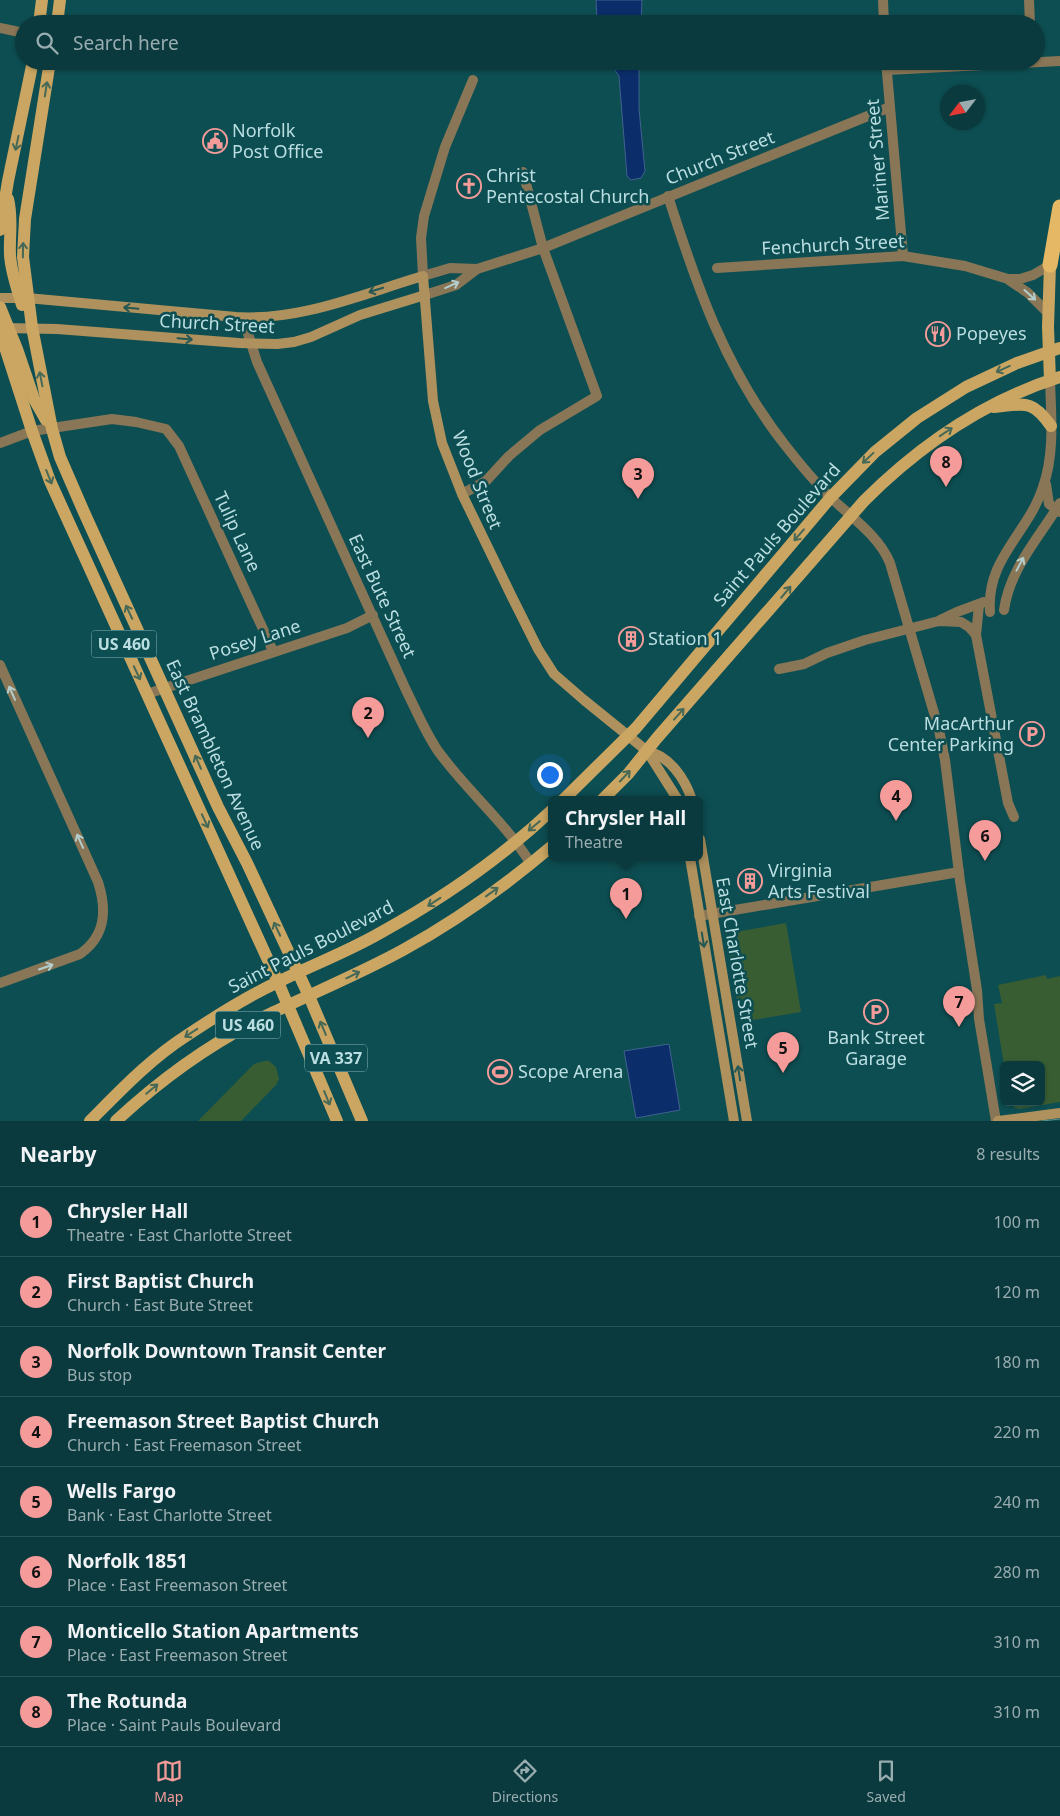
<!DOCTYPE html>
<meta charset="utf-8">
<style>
:root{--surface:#0a3a3e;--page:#184549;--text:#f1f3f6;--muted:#99adb0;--line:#2a5458;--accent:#f59b99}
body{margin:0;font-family:"Noto Sans",sans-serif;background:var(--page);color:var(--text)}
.controls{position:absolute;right:15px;bottom:15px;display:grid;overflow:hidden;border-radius:8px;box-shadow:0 1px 4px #0004}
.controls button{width:45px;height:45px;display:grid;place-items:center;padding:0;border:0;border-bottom:1px solid var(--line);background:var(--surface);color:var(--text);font:25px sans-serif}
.compass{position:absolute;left:940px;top:85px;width:45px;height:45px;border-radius:50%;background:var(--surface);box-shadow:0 1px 4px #0004;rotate:238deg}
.you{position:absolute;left:549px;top:774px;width:18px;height:18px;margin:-12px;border:4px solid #fff;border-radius:50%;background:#1a73e8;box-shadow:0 0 0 8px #1a73e833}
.badge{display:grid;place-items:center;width:32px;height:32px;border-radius:50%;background:var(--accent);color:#111;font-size:16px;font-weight:700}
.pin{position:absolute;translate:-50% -41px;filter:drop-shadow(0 1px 2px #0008)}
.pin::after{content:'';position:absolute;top:26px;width:18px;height:15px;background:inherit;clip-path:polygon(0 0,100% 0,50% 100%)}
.popup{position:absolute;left:548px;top:796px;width:155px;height:65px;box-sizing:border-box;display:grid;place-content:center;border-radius:8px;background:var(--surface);filter:drop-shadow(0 1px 4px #0005);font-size:16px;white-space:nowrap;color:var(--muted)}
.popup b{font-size:19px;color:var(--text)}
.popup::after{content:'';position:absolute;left:50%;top:100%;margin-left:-10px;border:10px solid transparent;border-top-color:var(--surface)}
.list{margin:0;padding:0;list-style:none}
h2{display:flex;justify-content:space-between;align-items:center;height:65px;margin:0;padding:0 20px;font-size:21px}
h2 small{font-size:16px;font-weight:400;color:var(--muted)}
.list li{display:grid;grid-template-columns:32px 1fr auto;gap:15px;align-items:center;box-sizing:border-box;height:70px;padding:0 20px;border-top:1px solid var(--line)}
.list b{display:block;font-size:19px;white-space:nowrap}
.list p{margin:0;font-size:16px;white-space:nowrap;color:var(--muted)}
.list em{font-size:16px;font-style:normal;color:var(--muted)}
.icon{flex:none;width:28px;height:28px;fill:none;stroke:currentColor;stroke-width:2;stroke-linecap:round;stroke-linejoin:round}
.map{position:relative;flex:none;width:1060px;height:1121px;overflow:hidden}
.search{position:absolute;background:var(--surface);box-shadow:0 1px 4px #0004;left:15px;right:15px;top:15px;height:55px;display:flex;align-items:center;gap:12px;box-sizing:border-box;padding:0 18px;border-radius:28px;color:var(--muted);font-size:19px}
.sheet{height:625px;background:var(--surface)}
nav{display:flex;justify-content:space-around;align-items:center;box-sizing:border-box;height:70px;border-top:1px solid var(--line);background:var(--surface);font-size:14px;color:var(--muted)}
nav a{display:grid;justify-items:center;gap:2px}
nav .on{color:var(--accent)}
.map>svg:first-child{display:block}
</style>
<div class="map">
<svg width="1060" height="1121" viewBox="0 0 1060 1121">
<rect width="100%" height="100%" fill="#0d4e52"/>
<g fill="#385d33">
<path d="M786,923L801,1012L741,1022L727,944L728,937L735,932Z"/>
<path d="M1046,975L1047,979L1060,976V1102L1020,1109L1015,1108L1011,1102H1041V1065H1004L994,1004L1002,1003L998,985Z"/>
<path d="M264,1061H269L276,1067L279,1079L276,1085L241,1121H198L254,1064Z"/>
</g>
<g fill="#0b2d6a" stroke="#40628e">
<path d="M596,0H642L641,24H597Z"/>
<path d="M603,61H639V109L645,171L641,178L631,180L627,176L619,76L612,66Z"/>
<path d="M669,1044L680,1110L636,1118L624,1051Z"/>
</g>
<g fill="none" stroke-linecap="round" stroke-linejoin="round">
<g stroke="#897656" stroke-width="10">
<path d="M883,0L884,24"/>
<path d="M1029,0L1030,24"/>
<path d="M0,28L24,33"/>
<path d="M886,61L903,256"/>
<path d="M887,70L1060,61"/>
<path d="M473,80L445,147L424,216L421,238L423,276L450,268L477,269L543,248L890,107"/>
<path d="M668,196C697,287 725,369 785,445C799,463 813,480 829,496C850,516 879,536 890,563L939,730L945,760L960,881L977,990L979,1019L996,1121"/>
<path d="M717,268L903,256L965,266L1008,279H1020L1033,275L1050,265"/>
<path d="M1009,280L1028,293L1049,314"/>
<path d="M425,295L456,285L477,269"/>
<path d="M243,318L257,362L406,690C416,710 425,732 438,751C467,791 505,822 531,864"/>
<path d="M0,443L32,431L112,419L136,422L166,429L179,446L273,651"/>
<path d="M1046,484L1049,504L1060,512"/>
<path d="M462,494L486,481L509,456L540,430L597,396L543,248L523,172"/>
<path d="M979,605L976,635L1008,803L1014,817"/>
<path d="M1004,610C1010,568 1039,538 1060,503"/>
<path d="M990,612C986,558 1028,534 1043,487C1055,453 1051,415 1050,380"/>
<path d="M940,620L957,612L984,602"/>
<path d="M0,665L98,882C107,910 106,936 80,954L0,983"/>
<path d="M779,669L804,664L827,653L865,640L939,621L961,622L969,627L976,635"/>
<path d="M147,694L347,628L373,615"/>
<path d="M699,916L959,872"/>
</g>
<g stroke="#ae915d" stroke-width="10">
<path d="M0,298H27L236,317C301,321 362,294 423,276L433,401L442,443L462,494L511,595L538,649L554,674L584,700L647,751L678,800"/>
<path d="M2,328L57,329L239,343L277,344L294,342L311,337L360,315L425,295"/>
<path d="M647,751C670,756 685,779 692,800"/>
<path d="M700,839L747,1121"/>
<path d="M690,858L734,1121"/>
<path d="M998,1121L1060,1113"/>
</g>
<g stroke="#cba662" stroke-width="12">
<path d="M39,24L42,0"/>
<path d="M57,24L60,0"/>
<path d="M50,61L25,219L23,257L32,327L52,429L60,457L83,510L218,807L247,863L309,996L362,1121"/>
<path d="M8,199C13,218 9,236 10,255C11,272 17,288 22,305"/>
<path d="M0,230L8,181L33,61"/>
<path d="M0,307L17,349L34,399L46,420"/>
<path d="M0,326L4,344L32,431L50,481L278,982L337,1121"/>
<path d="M1050,380L1048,327L1050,265"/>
<path d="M994,407C1025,404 1032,399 1051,426"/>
<path d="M563,800L636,728L831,497L875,452L917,418L966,387L1017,363L1060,348"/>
<path d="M602,800L628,774L657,738L864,501C920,445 984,401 1060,377"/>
<path d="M90,1121C120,1091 150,1059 186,1036C216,1016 246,997 278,982C312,965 347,952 380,933C442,899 501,858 552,810"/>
<path d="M116,1121C163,1077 215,1040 274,1012C317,991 361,973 403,950C456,921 506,885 552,846"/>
</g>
<path stroke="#e5b865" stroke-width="15" d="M1050,265L1060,207"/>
<path stroke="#5b8f92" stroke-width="1" d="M1042,1121L1060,1119"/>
</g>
<defs><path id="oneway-shaft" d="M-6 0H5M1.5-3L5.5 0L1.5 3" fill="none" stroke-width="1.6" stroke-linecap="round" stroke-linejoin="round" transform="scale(1.25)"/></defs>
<g stroke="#466857">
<use href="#oneway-shaft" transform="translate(46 89) rotate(-81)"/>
<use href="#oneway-shaft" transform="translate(17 143) rotate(102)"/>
<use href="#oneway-shaft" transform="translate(23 250) rotate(-89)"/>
<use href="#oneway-shaft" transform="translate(1003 369) rotate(156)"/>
<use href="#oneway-shaft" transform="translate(41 379) rotate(-101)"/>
<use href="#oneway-shaft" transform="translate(946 432) rotate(-34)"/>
<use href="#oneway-shaft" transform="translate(868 458) rotate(137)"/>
<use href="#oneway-shaft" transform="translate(49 477) rotate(68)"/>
<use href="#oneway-shaft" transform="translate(799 535) rotate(131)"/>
<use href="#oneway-shaft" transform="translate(786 592) rotate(-50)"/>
<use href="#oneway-shaft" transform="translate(129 612) rotate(-115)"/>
<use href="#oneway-shaft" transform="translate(137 673) rotate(65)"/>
<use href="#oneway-shaft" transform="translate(679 714) rotate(-48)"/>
<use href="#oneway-shaft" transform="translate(198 762) rotate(-114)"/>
<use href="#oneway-shaft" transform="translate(625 776) rotate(-47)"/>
<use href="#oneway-shaft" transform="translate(205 821) rotate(65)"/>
<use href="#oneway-shaft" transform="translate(534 826) rotate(140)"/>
<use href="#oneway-shaft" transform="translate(492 892) rotate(-36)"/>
<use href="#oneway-shaft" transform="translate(434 902) rotate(147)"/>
<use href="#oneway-shaft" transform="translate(277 929) rotate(-115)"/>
<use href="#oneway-shaft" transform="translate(353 975) rotate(-26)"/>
<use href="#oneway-shaft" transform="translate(323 1028) rotate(-113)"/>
<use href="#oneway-shaft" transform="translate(191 1033) rotate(147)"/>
<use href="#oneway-shaft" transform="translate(152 1089) rotate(-40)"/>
<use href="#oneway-shaft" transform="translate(327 1098) rotate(68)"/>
</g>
<g stroke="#b3cecc">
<use href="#oneway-shaft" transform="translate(452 285) rotate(-24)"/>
<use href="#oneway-shaft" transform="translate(1030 295) rotate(42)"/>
<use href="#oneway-shaft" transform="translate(1020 564) rotate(-62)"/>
<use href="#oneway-shaft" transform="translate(12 693) rotate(-114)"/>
<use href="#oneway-shaft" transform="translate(80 841) rotate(-114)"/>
<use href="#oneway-shaft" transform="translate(46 967) rotate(-19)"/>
</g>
<g stroke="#255854">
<use href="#oneway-shaft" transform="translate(376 290) rotate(163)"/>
<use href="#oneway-shaft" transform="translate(131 308) rotate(-175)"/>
<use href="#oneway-shaft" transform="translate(185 339) rotate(5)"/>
<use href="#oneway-shaft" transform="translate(703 940) rotate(81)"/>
<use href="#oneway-shaft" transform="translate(739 1073) rotate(-99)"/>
</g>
<defs>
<symbol id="civic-ring" viewBox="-11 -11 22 22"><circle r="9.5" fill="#0d4e52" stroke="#f59b99" stroke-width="1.5"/><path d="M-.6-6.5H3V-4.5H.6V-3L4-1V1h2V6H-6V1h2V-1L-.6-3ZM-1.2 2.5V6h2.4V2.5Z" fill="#f59b99"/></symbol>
<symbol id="church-ring" viewBox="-11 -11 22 22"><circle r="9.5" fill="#0d4e52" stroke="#f59b99" stroke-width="1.5"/><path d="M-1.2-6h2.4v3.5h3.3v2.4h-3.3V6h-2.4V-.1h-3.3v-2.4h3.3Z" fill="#f59b99"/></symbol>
<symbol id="restaurant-ring" viewBox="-11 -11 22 22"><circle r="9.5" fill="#0d4e52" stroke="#f59b99" stroke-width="1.5"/><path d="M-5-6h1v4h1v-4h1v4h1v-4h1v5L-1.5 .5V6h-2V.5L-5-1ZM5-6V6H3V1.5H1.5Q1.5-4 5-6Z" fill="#f59b99"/></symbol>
<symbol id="building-ring" viewBox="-11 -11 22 22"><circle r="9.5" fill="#0d4e52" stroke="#f59b99" stroke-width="1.5"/><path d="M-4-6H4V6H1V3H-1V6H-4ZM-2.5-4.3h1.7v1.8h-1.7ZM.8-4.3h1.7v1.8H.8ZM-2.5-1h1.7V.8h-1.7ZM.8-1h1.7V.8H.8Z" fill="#f59b99"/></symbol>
<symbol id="parking-ring" viewBox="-11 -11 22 22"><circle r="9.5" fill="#0d4e52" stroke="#f59b99" stroke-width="1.5"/><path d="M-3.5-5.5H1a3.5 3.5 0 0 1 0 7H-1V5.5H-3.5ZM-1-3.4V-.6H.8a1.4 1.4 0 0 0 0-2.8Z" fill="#f59b99"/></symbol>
<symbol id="stadium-ring" viewBox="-11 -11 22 22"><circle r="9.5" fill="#0d4e52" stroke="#f59b99" stroke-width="1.5"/><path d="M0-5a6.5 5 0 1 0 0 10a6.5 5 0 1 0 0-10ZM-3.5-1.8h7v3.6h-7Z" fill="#f59b99"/></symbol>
</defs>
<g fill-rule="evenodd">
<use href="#civic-ring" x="201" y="127" width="28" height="28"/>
<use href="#church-ring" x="455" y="172" width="28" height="28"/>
<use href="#restaurant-ring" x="924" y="320" width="28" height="28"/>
<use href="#building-ring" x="617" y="625" width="28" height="28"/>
<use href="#parking-ring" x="1018" y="720" width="28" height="28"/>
<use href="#building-ring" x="736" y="867" width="28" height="28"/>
<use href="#parking-ring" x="862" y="998" width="28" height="28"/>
<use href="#stadium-ring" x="486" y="1058" width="28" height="28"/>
</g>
<g text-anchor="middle" stroke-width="5" stroke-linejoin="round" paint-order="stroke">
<g fill="#0d4e52" stroke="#86b3b6" stroke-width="1">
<rect x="91.5" y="630.5" width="65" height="27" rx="4"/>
<rect x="215.5" y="1011.5" width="65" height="27" rx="4"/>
<rect x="305" y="1044.5" width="62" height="27" rx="4"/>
</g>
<g font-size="16" font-weight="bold" fill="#badee1">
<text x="124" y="650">US 460</text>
<text x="248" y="1031">US 460</text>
<text x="336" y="1064">VA 337</text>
</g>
<g font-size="18" fill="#badee1" stroke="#0d4e52" text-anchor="start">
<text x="232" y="137">Norfolk<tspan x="232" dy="21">Post Office</tspan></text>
<text x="486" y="182">Christ<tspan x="486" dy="21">Pentecostal Church</tspan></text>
<text x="956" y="340">Popeyes</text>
<text x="648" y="645">Station 1</text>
<text x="1014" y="730" text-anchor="end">MacArthur<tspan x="1014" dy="21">Center Parking</tspan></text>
<text x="768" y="877">Virginia<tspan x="768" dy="21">Arts Festival</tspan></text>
<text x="876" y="1044" text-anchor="middle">Bank Street<tspan x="876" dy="21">Garage</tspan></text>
<text x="518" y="1078">Scope Arena</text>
</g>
<g font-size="18" fill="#badee1" stroke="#0d4e52">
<text transform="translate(720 158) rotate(-22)" y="6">Church Street</text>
<text transform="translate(878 160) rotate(-95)" y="6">Mariner Street</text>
<text transform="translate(833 245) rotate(-3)" y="6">Fenchurch Street</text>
<text transform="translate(217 324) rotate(3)" y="6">Church Street</text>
<text transform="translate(477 480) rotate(68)" y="6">Wood Street</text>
<text transform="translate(237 532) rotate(65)" y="6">Tulip Lane</text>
<text transform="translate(777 535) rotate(-49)" y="6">Saint Pauls Boulevard</text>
<text transform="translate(382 596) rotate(65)" y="6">East Bute Street</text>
<text transform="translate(255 640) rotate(-18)" y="6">Posey Lane</text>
<text transform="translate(215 755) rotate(65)" y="6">East Brambleton Avenue</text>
<text transform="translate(311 947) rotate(-27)" y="6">Saint Pauls Boulevard</text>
<text transform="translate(737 963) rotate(80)" y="6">East Charlotte Street</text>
</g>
</g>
</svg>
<div class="controls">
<button><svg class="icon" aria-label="layers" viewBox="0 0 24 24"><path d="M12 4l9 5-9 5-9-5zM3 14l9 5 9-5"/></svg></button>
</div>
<svg class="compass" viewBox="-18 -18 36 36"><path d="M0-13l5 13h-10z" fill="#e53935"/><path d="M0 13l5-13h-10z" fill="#99adb0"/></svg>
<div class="you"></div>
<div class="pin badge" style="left:626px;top:919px">1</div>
<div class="popup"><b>Chrysler Hall</b>Theatre</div>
<div class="pin badge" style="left:368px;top:738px">2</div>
<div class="pin badge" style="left:638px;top:499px">3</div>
<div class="pin badge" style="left:896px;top:821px">4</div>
<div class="pin badge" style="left:783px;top:1073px">5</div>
<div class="pin badge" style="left:985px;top:861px">6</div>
<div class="pin badge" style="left:959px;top:1027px">7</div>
<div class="pin badge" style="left:946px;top:487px">8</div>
<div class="search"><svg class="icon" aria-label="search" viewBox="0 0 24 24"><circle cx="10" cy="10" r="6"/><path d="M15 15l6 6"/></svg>Search here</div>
</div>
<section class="sheet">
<h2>Nearby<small>8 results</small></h2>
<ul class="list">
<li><span class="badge">1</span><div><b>Chrysler Hall</b><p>Theatre · East Charlotte Street</p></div><em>100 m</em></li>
<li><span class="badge">2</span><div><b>First Baptist Church</b><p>Church · East Bute Street</p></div><em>120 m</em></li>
<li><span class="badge">3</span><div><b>Norfolk Downtown Transit Center</b><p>Bus stop</p></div><em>180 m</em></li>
<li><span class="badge">4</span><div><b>Freemason Street Baptist Church</b><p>Church · East Freemason Street</p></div><em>220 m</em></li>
<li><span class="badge">5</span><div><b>Wells Fargo</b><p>Bank · East Charlotte Street</p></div><em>240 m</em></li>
<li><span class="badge">6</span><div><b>Norfolk 1851</b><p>Place · East Freemason Street</p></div><em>280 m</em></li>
<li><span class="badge">7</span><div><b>Monticello Station Apartments</b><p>Place · East Freemason Street</p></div><em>310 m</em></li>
<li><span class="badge">8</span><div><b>The Rotunda</b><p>Place · Saint Pauls Boulevard</p></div><em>310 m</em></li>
</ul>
</section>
<nav>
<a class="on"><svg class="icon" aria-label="map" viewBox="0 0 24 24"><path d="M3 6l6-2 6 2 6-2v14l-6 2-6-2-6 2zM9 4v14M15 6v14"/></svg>Map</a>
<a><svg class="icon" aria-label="directions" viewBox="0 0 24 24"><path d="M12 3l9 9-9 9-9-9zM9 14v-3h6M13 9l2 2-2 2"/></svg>Directions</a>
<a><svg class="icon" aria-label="saved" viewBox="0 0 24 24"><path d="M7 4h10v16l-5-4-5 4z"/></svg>Saved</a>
</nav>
